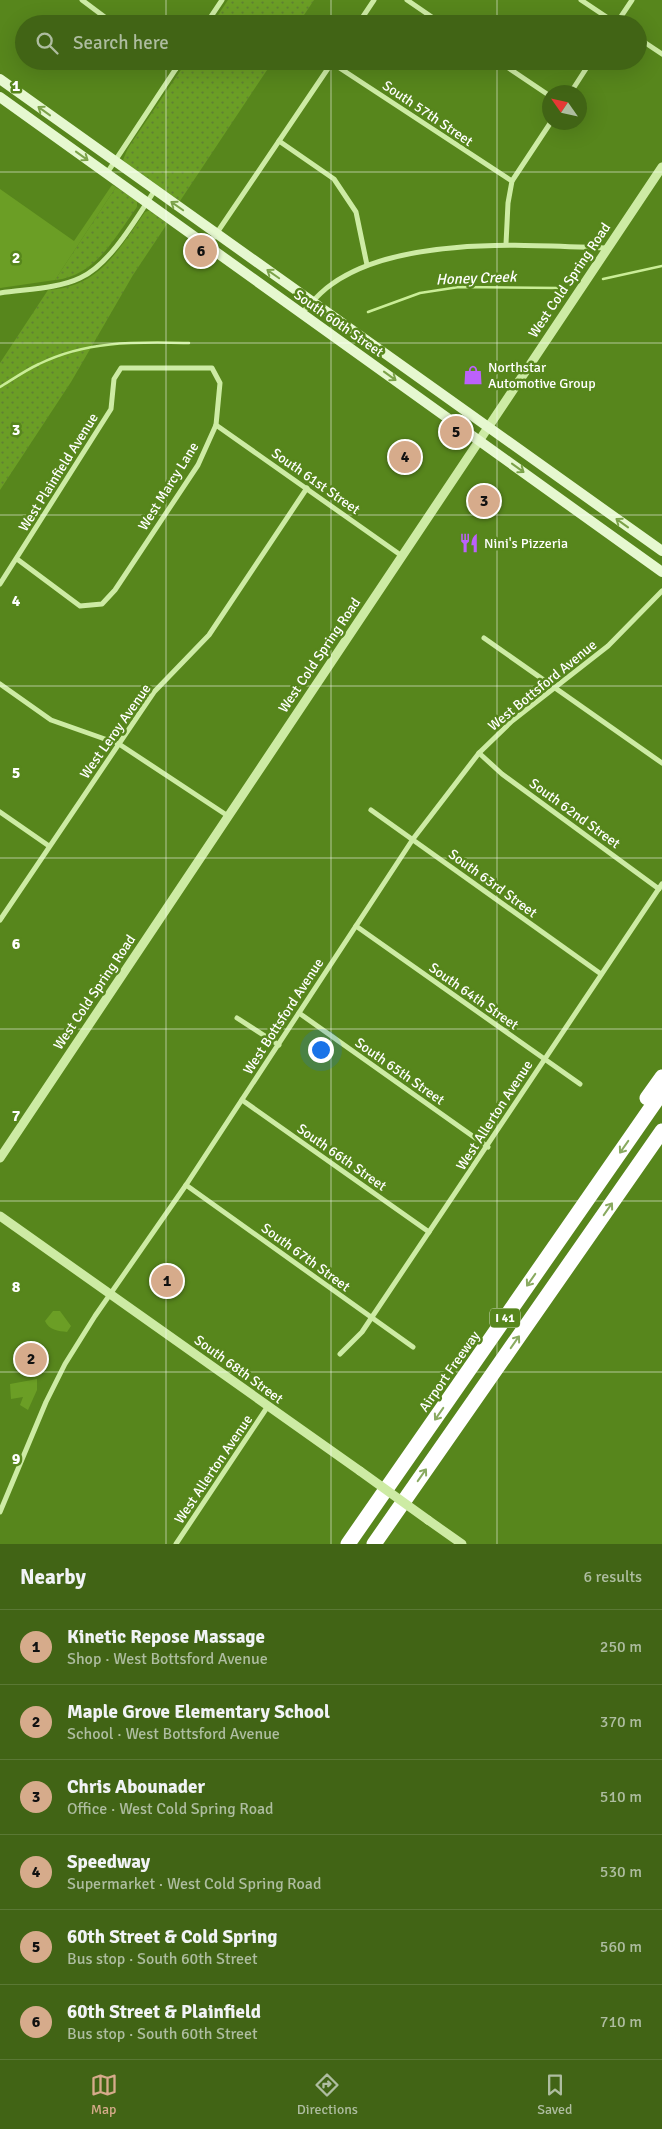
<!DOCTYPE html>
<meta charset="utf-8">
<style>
:root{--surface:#416415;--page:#486a1e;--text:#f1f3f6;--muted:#aebda0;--line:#5a7834;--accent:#d6ab8b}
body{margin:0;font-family:Signika,sans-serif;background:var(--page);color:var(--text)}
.compass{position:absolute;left:542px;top:85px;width:45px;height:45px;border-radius:50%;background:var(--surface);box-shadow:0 5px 20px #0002;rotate:304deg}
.you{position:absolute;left:320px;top:1049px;width:18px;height:18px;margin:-12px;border:4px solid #fff;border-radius:50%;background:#1a73e8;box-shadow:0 0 0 8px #1a73e833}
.badge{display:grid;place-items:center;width:32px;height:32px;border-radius:50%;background:var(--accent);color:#111;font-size:16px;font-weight:700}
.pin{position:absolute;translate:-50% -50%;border:2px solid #fff;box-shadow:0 1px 5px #0006}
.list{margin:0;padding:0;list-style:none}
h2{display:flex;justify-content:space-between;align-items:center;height:65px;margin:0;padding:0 20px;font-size:21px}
h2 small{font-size:16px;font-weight:400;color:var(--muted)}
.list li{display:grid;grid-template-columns:32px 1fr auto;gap:15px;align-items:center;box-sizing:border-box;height:75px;padding:0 20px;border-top:1px solid var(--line)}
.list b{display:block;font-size:19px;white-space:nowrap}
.list p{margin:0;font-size:16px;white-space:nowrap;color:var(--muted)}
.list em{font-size:16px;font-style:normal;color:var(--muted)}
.icon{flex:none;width:28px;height:28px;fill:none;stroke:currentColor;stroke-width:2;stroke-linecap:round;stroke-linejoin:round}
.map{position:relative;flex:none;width:662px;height:1544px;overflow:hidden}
.search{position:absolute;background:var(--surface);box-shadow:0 5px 20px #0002;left:15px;right:15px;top:15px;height:55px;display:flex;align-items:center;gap:12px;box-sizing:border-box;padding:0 18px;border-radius:28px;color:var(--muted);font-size:19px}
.sheet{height:515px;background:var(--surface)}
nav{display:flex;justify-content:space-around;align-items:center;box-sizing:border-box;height:70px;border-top:1px solid var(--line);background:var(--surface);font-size:14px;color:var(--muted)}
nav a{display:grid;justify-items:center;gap:2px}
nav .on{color:var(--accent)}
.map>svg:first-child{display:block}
</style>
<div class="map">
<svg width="662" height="1544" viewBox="0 0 662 1544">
<defs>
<pattern id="grass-dots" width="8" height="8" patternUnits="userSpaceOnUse" patternTransform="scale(1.25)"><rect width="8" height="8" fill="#6b9e25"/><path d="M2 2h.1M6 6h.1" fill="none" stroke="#608133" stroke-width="1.8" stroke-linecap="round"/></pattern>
</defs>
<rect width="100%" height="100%" fill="#57861c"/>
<g fill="url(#grass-dots)">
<path d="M228,0H314L298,24H212Z"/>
<path d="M187,61H273L180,201L136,170H133L123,160L128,148Z"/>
<path d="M116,187L137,201V207C115,237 96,276 55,280Z"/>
<path d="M151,210L167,224L133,275L71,382L0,490V363L48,290C100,287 118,250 145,212Z"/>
</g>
<g fill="#6b9e25">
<path d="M112,185L116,187L55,280L0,288V189L74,241Z"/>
<path d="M53,1311H60L71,1326L67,1332C58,1331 49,1330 45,1321Z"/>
<path d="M37,1379V1390L28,1410L20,1405L23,1397L11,1399L10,1384Z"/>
</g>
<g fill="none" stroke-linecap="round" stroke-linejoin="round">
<g stroke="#caed97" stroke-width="2.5">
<path d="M603,279L662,266"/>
<path d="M368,312L420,293L459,287L559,288"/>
<path d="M0,387C13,379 26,370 39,364C87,340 138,342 189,343"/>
</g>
<g stroke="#cdeba4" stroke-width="5">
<path d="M82,0L114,24"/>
<path d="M407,0L442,24"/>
<path d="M581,0L617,24"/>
<path d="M206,24L222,0"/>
<path d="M358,24L374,0"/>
<path d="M616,24L632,0"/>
<path d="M638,38L662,54"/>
<path d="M166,61L176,69"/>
<path d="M498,61L550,96"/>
<path d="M332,63L512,181"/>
<path d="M571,92L591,61"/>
<path d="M279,141L334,179L356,212L367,265"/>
<path d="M107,173L181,61"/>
<path d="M506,244L508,203L512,181L551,122"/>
<path d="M208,246L333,61"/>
<path d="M0,293C26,289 57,289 80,278C110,265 137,217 155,190"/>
<path d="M302,313C311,303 320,292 332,284C399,236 527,245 606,248"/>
<path d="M216,425L402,556"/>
<path d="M0,584L111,409L114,379L121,368H212L220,383L216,425L198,465L115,590L102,604L80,606L17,559"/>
<path d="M484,638L662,763"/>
<path d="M0,684L51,720L119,744L228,816"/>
<path d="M479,753L502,774L659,889"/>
<path d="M371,810L601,974"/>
<path d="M0,812L49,846"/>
<path d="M0,920L154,692L209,635L307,488"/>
<path d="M356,926L580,1084"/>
<path d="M299,1013L488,1147"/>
<path d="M237,1018L279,1045"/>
<path d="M242,1100L429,1232"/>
<path d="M186,1185L413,1347"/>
<path d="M340,1354L362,1332L372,1317L662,884"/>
<path d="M0,1512L46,1402L65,1364L95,1316L186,1185L413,839L479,753L512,721L608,646L662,591"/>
<path d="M176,1544L268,1406"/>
</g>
<g stroke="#cdeba4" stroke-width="9">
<path d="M0,1158L662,167"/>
<path d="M0,1216L360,1471"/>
<path d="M428,1520L462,1544"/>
</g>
<g stroke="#e6f8d0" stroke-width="10">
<path d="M0,79L662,551"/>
<path d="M0,97L662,572"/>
</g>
<g stroke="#fff" stroke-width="15">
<path d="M647,1098L662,1077"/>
<path d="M348,1544L662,1092"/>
<path d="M374,1544L662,1131"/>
</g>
<path stroke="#cdeba4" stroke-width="9" d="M360,1471L428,1520"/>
</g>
<defs><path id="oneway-shaft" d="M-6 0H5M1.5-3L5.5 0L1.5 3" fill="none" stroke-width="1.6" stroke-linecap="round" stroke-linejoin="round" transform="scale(1.25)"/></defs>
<g stroke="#7ba249">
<use href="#oneway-shaft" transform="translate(44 111) rotate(-144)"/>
<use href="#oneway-shaft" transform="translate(82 156) rotate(36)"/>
<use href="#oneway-shaft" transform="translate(177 206) rotate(-145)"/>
<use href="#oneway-shaft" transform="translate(273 274) rotate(-145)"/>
<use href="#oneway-shaft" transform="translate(390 376) rotate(36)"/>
<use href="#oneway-shaft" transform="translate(518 468) rotate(36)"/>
<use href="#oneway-shaft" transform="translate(622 523) rotate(-144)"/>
</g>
<g stroke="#89aa60">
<use href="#oneway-shaft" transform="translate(624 1147) rotate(125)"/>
<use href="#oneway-shaft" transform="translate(608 1209) rotate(-55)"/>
<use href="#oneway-shaft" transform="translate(531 1280) rotate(125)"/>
<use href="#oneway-shaft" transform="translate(515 1342) rotate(-55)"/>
<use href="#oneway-shaft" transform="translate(439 1414) rotate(125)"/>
<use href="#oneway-shaft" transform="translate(422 1475) rotate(-55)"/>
</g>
<path fill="none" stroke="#fff" stroke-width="1" stroke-opacity="0.55" d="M166,0V24M331,0V24M497,0V24M166,61V1544M331,61V1544M497,61V1544M0,172H662M0,343H662M0,515H662M0,686H662M0,858H662M0,1029H662M0,1201H662M0,1372H662"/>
<defs>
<symbol id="shop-bare" viewBox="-9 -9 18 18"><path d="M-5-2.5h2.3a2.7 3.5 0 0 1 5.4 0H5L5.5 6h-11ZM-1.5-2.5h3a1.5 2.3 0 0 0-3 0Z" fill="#bc61fb" stroke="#57861c" stroke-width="2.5" paint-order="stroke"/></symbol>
<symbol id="restaurant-bare" viewBox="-9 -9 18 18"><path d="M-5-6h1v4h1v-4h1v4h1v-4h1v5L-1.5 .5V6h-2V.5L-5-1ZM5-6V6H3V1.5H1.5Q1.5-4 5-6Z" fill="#bc61fb" stroke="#57861c" stroke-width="2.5" paint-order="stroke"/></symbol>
</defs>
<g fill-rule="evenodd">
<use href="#shop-bare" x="459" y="361" width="28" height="28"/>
<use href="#restaurant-bare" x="455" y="529" width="28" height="28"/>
</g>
<g text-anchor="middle" stroke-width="5" stroke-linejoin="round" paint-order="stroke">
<rect fill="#57861c" stroke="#cddbbb" stroke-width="1" x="490" y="1308.5" width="30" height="19" rx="4"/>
<g font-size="12" font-weight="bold" fill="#fff">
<text x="505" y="1322">I 41</text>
</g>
<g font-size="14" fill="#fff" stroke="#57861c">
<text transform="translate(428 113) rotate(34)" y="5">South 57th Street</text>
<text transform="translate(569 280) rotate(-56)" y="5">West Cold Spring Road</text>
<text transform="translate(339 323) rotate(35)" y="5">South 60th Street</text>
<text transform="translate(58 472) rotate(-58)" y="5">West Plainfield Avenue</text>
<text transform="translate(316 481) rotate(35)" y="5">South 61st Street</text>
<text transform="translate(168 486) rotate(-58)" y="5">West Marcy Lane</text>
<text transform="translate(319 655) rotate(-56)" y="5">West Cold Spring Road</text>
<text transform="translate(542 685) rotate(-39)" y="5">West Bottsford Avenue</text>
<text transform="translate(115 731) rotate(-55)" y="5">West Leroy Avenue</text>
<text transform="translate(575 813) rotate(36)" y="5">South 62nd Street</text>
<text transform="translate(493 883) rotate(36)" y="5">South 63rd Street</text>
<text transform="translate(94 992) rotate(-56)" y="5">West Cold Spring Road</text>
<text transform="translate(474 996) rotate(35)" y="5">South 64th Street</text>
<text transform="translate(283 1016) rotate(-57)" y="5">West Bottsford Avenue</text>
<text transform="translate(400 1071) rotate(35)" y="5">South 65th Street</text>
<text transform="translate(494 1115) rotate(-57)" y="5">West Allerton Avenue</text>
<text transform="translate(342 1157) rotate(35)" y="5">South 66th Street</text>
<text transform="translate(306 1257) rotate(36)" y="5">South 67th Street</text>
<text transform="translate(239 1369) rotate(36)" y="5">South 68th Street</text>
<text transform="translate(449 1371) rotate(-55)" y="5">Airport Freeway</text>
<text transform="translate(213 1469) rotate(-56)" y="5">West Allerton Avenue</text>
</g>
<g font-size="14" fill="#fff" stroke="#57861c" text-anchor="start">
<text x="488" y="372">Northstar<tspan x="488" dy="16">Automotive Group</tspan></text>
<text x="484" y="548">Nini's Pizzeria</text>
</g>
<g font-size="15" font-style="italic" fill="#fff" stroke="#57861c">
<text transform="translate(476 278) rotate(-2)" y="5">Honey Creek</text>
</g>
</g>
<g font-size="16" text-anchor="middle" font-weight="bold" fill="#fff" stroke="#57861c" stroke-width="5" stroke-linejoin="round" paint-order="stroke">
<text x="16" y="91">1</text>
<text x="16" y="263">2</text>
<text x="16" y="435">3</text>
<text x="16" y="606">4</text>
<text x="16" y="778">5</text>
<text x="16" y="949">6</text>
<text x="16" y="1121">7</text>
<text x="16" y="1292">8</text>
<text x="16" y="1464">9</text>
</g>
</svg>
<svg class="compass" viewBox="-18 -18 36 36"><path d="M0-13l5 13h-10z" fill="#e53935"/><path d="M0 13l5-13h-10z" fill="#aebda0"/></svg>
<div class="you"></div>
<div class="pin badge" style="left:167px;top:1281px">1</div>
<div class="pin badge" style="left:31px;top:1359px">2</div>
<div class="pin badge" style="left:484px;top:501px">3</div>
<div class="pin badge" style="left:405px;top:457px">4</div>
<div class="pin badge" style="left:456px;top:432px">5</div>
<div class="pin badge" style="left:201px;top:251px">6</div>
<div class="search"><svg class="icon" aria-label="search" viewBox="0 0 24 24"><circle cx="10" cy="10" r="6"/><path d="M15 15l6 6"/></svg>Search here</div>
</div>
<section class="sheet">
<h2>Nearby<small>6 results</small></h2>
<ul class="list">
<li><span class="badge">1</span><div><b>Kinetic Repose Massage</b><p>Shop · West Bottsford Avenue</p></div><em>250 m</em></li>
<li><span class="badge">2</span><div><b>Maple Grove Elementary School</b><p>School · West Bottsford Avenue</p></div><em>370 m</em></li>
<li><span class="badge">3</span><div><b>Chris Abounader</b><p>Office · West Cold Spring Road</p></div><em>510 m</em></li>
<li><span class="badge">4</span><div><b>Speedway</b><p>Supermarket · West Cold Spring Road</p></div><em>530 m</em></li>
<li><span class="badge">5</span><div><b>60th Street &amp; Cold Spring</b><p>Bus stop · South 60th Street</p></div><em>560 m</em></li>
<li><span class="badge">6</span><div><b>60th Street &amp; Plainfield</b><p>Bus stop · South 60th Street</p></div><em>710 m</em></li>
</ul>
</section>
<nav>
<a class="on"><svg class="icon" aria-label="map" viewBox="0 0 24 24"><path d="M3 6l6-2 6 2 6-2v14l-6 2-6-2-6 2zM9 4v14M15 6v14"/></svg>Map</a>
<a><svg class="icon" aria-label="directions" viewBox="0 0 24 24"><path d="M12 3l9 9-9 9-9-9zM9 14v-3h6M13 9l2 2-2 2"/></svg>Directions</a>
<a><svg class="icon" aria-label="saved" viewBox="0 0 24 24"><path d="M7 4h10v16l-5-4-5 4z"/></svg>Saved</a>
</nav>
